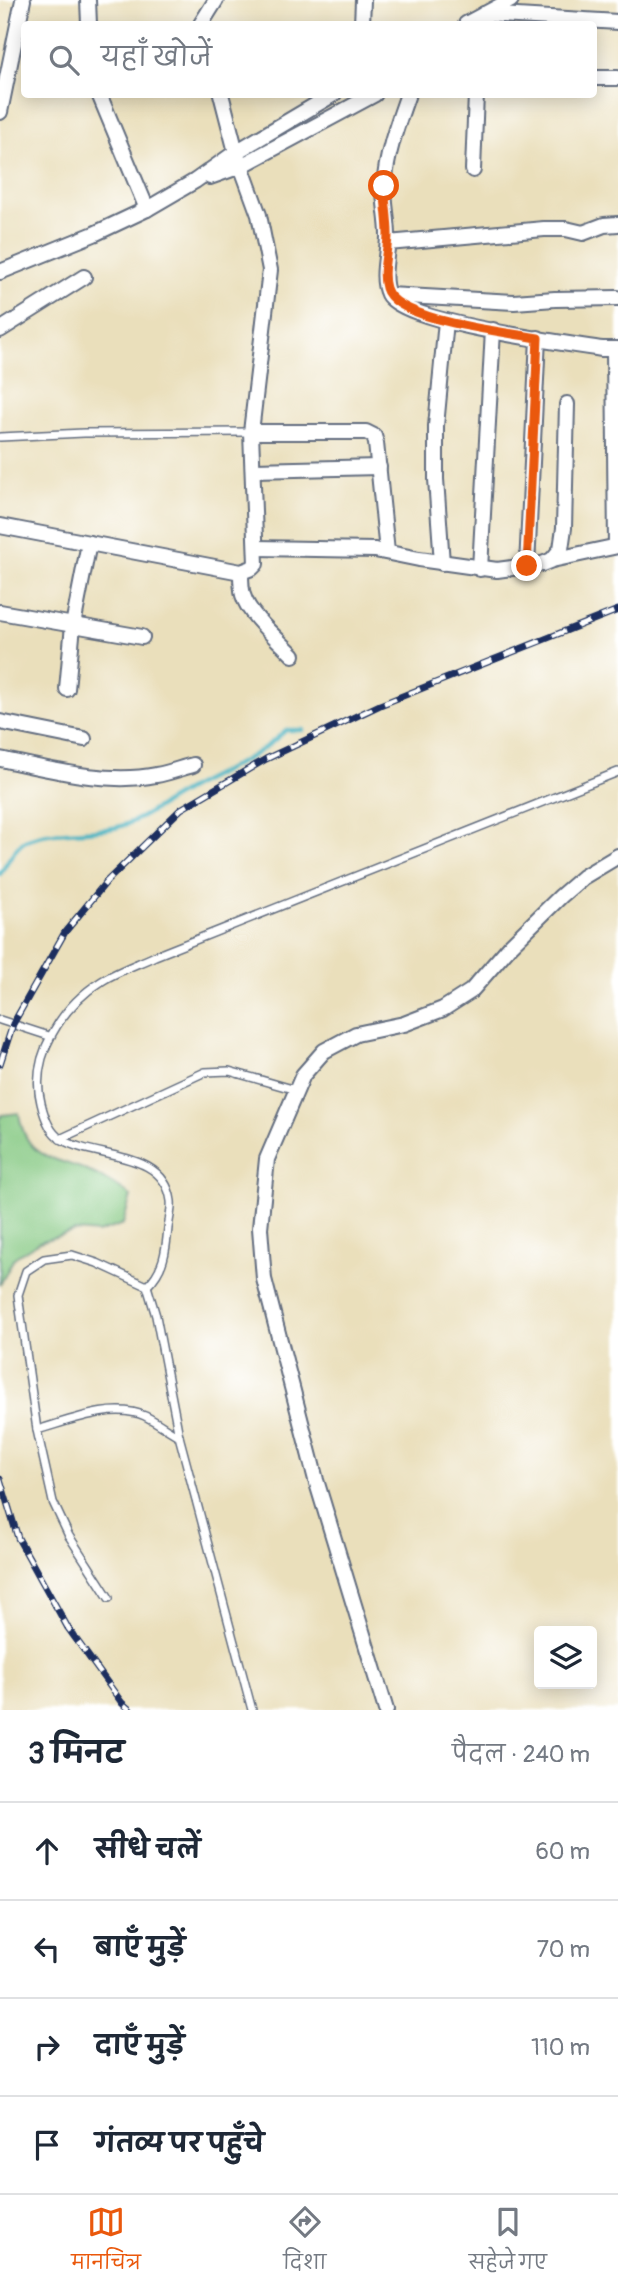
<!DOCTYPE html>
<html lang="hi">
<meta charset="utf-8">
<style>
:root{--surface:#fff;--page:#f2f2f3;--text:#1f2937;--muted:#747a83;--line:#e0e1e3;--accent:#ea580c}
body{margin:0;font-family:Pangolin,"Playpen Sans Deva",sans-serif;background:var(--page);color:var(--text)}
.controls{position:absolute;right:21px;bottom:21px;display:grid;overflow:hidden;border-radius:7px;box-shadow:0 4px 18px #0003}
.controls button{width:63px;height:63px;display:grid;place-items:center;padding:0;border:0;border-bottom:2px solid var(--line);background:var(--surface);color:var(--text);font:35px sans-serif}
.stop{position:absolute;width:21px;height:21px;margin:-16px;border:5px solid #ea580c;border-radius:50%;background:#fff}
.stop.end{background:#ea580c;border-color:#fff;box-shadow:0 2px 7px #0008}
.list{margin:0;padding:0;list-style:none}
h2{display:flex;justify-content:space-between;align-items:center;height:91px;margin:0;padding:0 28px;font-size:30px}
h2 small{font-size:23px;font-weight:400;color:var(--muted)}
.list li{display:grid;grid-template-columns:46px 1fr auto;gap:21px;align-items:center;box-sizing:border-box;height:98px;padding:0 28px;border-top:2px solid var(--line)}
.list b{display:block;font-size:26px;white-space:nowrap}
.list em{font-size:23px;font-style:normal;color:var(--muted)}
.icon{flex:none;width:38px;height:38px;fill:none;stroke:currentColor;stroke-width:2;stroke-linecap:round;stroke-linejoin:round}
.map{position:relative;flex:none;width:618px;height:1710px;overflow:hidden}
.search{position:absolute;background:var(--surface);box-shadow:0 4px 18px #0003;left:21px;right:21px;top:21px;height:77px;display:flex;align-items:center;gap:18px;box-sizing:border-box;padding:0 24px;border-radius:7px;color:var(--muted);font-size:26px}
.sheet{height:483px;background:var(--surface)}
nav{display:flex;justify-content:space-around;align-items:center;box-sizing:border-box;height:98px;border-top:2px solid var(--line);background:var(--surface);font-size:19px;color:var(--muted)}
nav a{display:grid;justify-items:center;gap:4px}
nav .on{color:var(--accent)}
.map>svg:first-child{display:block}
</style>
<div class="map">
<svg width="618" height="1710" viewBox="0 0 618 1710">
<rect width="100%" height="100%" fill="#fff"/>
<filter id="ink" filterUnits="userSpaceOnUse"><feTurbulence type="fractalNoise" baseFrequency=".0143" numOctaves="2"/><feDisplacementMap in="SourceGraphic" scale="14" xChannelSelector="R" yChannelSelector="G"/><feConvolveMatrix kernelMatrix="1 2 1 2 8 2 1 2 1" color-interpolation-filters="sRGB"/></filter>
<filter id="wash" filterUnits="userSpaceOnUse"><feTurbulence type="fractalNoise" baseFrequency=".00686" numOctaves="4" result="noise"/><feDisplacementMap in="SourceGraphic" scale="28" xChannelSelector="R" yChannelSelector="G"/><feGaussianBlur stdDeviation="1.57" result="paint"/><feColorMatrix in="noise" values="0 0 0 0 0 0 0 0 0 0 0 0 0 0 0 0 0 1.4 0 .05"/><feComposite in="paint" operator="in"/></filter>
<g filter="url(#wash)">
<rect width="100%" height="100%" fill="#eadfbb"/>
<path fill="#86c983" stroke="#507c70" stroke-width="2" d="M19,1113C25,1157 49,1156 83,1169C101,1176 116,1185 131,1196L123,1224L98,1233L75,1231L39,1242L14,1258L0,1285V1119L2,1115Z"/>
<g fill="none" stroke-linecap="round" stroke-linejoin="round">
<path stroke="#43b1bf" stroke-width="4.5" d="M0,874C7,863 15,846 27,840C53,828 90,834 118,827C140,821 160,805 180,794C217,772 254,761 286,730H303"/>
</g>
</g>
<g filter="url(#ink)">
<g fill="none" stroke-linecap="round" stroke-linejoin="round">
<defs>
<g id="service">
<path d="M0,437L84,433L251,432"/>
<path d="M0,1020L49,1036"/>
<path d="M60,1139L205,1072L229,1071L296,1090"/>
<path d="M147,1286C164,1270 166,1251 168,1228C169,1220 172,1209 171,1201C164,1149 95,1160 61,1139C49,1132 44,1116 41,1103C29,1056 63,1005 102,981C118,971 138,964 155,956L618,772"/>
<path d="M37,1430C69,1421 113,1402 145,1416C157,1422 168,1430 179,1436"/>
<path d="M109,1598L69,1536L53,1502L37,1430L18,1295L26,1271L44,1259L72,1255L97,1263L147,1286L156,1316L179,1436L252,1710"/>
</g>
<g id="minor">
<path d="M88,0L89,24"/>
<path d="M484,14L618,22"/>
<path d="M201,24L216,0"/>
<path d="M362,24L363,0"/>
<path d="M466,24L511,0"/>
<path d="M594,78H618"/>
<path d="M99,94L147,209"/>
<path d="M408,94C397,125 386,155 384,188C384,204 388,220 388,236C388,253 380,278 388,294C403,323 565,343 602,349H618"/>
<path d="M0,112L23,0"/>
<path d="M473,170L476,94"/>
<path d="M210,177L241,166L375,94"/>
<path d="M388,243L544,229H566L583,233L604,225L618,224"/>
<path d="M0,272L94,234L147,209L195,181L236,152L334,94"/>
<path d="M389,295L514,302L555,299L618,298"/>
<path d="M0,330L84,277"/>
<path d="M614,349L616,546"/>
<path d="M251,432H366L374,436L376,443L387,552"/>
<path d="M254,470L379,467"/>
<path d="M0,526L241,572L252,568L256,564L251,432L270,270L259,215L236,152L221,94"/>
<path d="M256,548L375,550L419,559L497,570L542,564L552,560L561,549L564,528L567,404"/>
<path d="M552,560L618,546"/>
<path d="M442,563L436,479V426L446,321"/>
<path d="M527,566L538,338"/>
<path d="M480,569L493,330"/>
<path d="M241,572C241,579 241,588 243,595C249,616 278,639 293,655"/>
<path d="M0,612L142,637"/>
<path d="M67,689L73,625L89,543"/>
<path d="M0,722L84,739"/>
<path d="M0,759C49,769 106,785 156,775C169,773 181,768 193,765"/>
<path d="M386,1710L316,1480L264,1279L260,1228L267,1159L303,1075L324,1051L356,1034L404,1024L443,1009L471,991L511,945L561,896L583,877L618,856"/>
</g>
</defs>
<use href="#service" stroke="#636d7f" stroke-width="10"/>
<use href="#minor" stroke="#636d7f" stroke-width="18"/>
<use href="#service" stroke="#fff" stroke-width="7"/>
<use href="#minor" stroke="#fff" stroke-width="14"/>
<defs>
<g id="rail">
<path d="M0,1064L13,1024L65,932L107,881L181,809L266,759L380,705L618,610"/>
<path d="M0,1479L18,1538L68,1628L122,1703L130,1710"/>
</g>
</defs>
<use href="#rail" stroke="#1b2f5e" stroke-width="7"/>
<use href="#rail" stroke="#fff" stroke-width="4.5" stroke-dasharray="13" stroke-linecap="butt"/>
</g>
</g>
<g fill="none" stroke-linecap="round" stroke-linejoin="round" filter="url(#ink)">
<path stroke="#ea580c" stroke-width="9" d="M384,186C385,202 388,219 388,234C388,251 381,272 386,288C395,321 506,332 538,338L527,566"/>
</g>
</svg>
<div class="controls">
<button><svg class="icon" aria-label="layers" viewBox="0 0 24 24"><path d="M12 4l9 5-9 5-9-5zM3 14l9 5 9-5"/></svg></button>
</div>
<div class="stop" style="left:384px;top:186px"></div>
<div class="stop end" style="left:527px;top:566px"></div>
<div class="search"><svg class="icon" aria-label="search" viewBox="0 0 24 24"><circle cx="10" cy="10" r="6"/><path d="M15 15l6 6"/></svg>यहाँ खोजें</div>
</div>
<section class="sheet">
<h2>3 मिनट<small>पैदल · 240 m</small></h2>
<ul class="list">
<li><svg class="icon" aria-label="ahead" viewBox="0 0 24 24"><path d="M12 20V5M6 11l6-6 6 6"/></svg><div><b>सीधे चलें</b></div><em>60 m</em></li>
<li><svg class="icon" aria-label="left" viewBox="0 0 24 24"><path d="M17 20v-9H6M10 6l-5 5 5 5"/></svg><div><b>बाएँ मुड़ें</b></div><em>70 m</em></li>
<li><svg class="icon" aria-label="right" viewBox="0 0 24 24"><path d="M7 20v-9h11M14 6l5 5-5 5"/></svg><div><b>दाएँ मुड़ें</b></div><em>110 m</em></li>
<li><svg class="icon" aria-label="arrive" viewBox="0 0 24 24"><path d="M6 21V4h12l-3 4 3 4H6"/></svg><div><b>गंतव्य पर पहुँचे</b></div></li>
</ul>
</section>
<nav>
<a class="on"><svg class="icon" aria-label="map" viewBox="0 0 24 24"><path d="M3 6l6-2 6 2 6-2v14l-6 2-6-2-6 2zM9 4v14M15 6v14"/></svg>मानचित्र</a>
<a><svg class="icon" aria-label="directions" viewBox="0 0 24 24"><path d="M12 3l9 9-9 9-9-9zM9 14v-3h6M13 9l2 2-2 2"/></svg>दिशा</a>
<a><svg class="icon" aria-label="saved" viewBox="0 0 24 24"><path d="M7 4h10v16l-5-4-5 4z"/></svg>सहेजे गए</a>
</nav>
